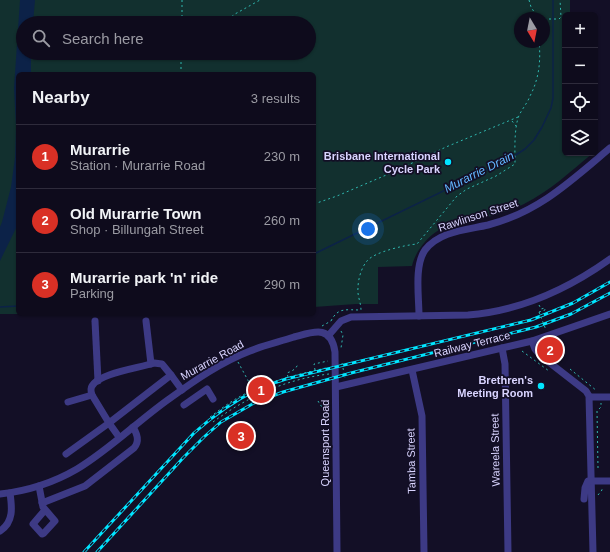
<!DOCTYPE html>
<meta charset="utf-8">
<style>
:root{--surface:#0e0b1c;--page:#1c1929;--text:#f1f3f6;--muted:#9b9ba3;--line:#2e2b3b;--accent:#d93025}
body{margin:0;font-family:Arial,sans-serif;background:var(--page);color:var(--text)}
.controls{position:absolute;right:12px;top:12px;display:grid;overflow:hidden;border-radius:6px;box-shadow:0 1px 3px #0004}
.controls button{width:36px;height:36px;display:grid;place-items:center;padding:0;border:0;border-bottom:1px solid var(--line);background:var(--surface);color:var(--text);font:20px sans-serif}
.compass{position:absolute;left:514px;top:12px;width:36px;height:36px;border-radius:50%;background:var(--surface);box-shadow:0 1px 3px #0004;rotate:170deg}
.you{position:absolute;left:368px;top:229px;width:14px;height:14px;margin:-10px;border:3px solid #fff;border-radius:50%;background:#1a73e8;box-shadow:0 0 0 6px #1a73e833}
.badge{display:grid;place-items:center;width:26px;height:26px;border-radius:50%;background:var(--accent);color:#fff;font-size:13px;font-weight:700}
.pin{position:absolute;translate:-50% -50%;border:2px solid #fff;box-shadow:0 1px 4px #0006}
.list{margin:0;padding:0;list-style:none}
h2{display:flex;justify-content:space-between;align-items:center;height:52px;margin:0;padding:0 16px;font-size:17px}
h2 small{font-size:13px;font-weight:400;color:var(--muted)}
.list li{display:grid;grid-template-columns:26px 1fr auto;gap:12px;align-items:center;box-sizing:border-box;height:64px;padding:0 16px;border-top:1px solid var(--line)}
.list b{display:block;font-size:15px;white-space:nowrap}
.list p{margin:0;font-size:13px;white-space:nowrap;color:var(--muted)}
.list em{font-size:13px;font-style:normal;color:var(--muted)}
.icon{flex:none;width:22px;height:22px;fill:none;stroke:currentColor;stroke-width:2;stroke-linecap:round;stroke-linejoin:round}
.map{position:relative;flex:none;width:610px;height:552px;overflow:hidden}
.search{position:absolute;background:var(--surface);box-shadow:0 1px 3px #0004;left:16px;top:16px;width:300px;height:44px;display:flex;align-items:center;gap:10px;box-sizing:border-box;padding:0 14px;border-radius:22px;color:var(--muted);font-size:15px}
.panel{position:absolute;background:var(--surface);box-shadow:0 1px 3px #0004;left:16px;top:72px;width:300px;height:244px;border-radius:6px}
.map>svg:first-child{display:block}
</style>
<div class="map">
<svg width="610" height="552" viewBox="0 0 610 552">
<rect width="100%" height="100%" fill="#130f26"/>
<path fill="#12302f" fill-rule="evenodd" d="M0,0H570V15H565V153H593C571,171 550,191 524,204C505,214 484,218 463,223C455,225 446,226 439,230C427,237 415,252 412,266L378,267V304H356L314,307V74H18V314H0ZM520,18H544V42H520ZM23,23H309V53H23Z"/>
<path fill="#0c2248" d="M20,0H35L33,23H23V53H31V74H18V224L0,261V227L2,222L11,187L15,158L16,127L14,88Z"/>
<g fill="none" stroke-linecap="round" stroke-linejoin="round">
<g stroke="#0c2248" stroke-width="1.5">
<path d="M314,254L511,158L525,149L534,140L542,127L551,108L553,98V0"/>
<path d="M0,307L18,306"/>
</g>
<g stroke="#2fb8b0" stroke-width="1" stroke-dasharray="2 3" stroke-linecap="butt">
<path d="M182,0V23"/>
<path d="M529,0L531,7L538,18"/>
<path d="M544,19H559L561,17L560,0"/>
<path d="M224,23L235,14L260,0"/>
<path d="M181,74V53"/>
<path d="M512,121L516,126"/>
<path d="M314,204L337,196L391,173L446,147L518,117"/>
<path d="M539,305L541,309L545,308V310L539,312"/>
<path d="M331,321C338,307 346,310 361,310C361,303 357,295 358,288C358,280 361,268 367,261C374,252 405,245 417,244L457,196L467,189L496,176L515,164C515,149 514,133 518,118C521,110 527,104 530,96C539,79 541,61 539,42"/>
<path d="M322,326L331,321"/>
<path d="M341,331L343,335L341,348"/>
<path d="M522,351L549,371"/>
<path d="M238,362L250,384L271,379L272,382"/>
<path d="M342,363L345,378"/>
<path d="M570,369L597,391"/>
<path d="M315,370L314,364L328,361"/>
<path d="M288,377L287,373C292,371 297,369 298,363"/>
<path d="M254,399L266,393L265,391"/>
<path d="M318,401L321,406L329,407"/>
<path d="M210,417C222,408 235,398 249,392C273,380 299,374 326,368"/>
<path d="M213,422C247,397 286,379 329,374"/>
<path d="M598,468L597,411L601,407V403"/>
<path d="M598,495L602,490V487"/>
</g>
<g stroke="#3d3a85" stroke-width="7">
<path d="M419,316C419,297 414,266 425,250C440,231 466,230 488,225C539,212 572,180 610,148"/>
<path d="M95,321L98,381"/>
<path d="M146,321L151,364"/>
<path d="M328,336L341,321L351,317L468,315C520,311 568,289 610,259"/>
<path d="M532,341L535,349L541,356L586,391L589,396L593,552"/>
<path d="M502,348L505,364L508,552"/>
<path d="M412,370L422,416L424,552"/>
<path d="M336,387L532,341L610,314"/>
<path d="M590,397H610"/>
<path d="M68,402L92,395"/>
<path d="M184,405L207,389L213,399"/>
<path d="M119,437L109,423L171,375L182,390"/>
<path d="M66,454L109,423L92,395C91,392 90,389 92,386C99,373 140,368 154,363L162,364L171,375"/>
<path d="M39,486L43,507L55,521L44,533L42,534L33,524L45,510"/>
<path d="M0,494C28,491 53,483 77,469C110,449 138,421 169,399C194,381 221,362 250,351C264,345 279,342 294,337C313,332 331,324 335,352L337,552"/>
<path d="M584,499L585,488L588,481H610"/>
<path d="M42,503L85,486L134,448C140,441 137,434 133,427"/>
<path d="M0,531C14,522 12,507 10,493"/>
</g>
<defs>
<g id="rail">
<path d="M84,552L194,433C221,409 250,389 286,379L531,320L573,303L610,282"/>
<path d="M97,552L183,458L204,437L221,422L254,403L283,392L351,373L536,327L571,314L610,293"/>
</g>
</defs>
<use href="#rail" stroke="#00e5ff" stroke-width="3"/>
<use href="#rail" stroke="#130f26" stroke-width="1.5" stroke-dasharray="4.5" stroke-linecap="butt"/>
<g stroke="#2fb8b0" stroke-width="1" stroke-dasharray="2 3" stroke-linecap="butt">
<path d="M539,312L546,330"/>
<path d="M254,399L249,389L258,384"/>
</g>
</g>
<g fill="#00e5ff" stroke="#130f26" stroke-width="1.5">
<circle cx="448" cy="162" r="4"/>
<circle cx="541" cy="386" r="4"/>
</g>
<g text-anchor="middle" stroke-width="3.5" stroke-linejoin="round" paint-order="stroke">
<g font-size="11" font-weight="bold" fill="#d9d4ff" stroke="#130f26" text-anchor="end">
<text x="440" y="160">Brisbane International<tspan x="440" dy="13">Cycle Park</tspan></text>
<text x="533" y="384">Brethren's<tspan x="533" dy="13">Meeting Room</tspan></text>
</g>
<g font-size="11" fill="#d9d4ff" stroke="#130f26">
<text transform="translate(478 215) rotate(-18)" y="4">Rawlinson Street</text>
<text transform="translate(472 344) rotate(-14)" y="4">Railway Terrace</text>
<text transform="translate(212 360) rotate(-29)" y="4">Murarrie Road</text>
<text transform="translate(325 443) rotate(-90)" y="4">Queensport Road</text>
<text transform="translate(495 450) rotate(-91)" y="4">Wareela Street</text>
<text transform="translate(411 461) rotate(-91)" y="4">Tamba Street</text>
</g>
<g font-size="12" font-style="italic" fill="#62b6ff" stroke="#130f26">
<text transform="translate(479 172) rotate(-27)" y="4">Murarrie Drain</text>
</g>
</g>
</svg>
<div class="controls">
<button>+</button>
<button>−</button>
<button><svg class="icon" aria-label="locate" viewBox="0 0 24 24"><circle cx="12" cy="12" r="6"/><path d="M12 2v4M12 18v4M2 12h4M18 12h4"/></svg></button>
<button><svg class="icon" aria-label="layers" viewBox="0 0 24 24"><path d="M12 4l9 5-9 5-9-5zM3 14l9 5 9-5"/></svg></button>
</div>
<svg class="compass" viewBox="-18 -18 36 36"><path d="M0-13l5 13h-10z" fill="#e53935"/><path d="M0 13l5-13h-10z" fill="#9b9ba3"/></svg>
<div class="you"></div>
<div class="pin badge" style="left:261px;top:390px">1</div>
<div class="pin badge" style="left:550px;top:350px">2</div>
<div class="pin badge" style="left:241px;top:436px">3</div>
<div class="search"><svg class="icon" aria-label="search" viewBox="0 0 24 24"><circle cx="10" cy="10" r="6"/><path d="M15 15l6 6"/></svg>Search here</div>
<section class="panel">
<h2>Nearby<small>3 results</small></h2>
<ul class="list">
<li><span class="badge">1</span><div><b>Murarrie</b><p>Station · Murarrie Road</p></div><em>230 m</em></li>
<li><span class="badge">2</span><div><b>Old Murarrie Town</b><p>Shop · Billungah Street</p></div><em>260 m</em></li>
<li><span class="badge">3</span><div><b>Murarrie park 'n' ride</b><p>Parking</p></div><em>290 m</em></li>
</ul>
</section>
</div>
